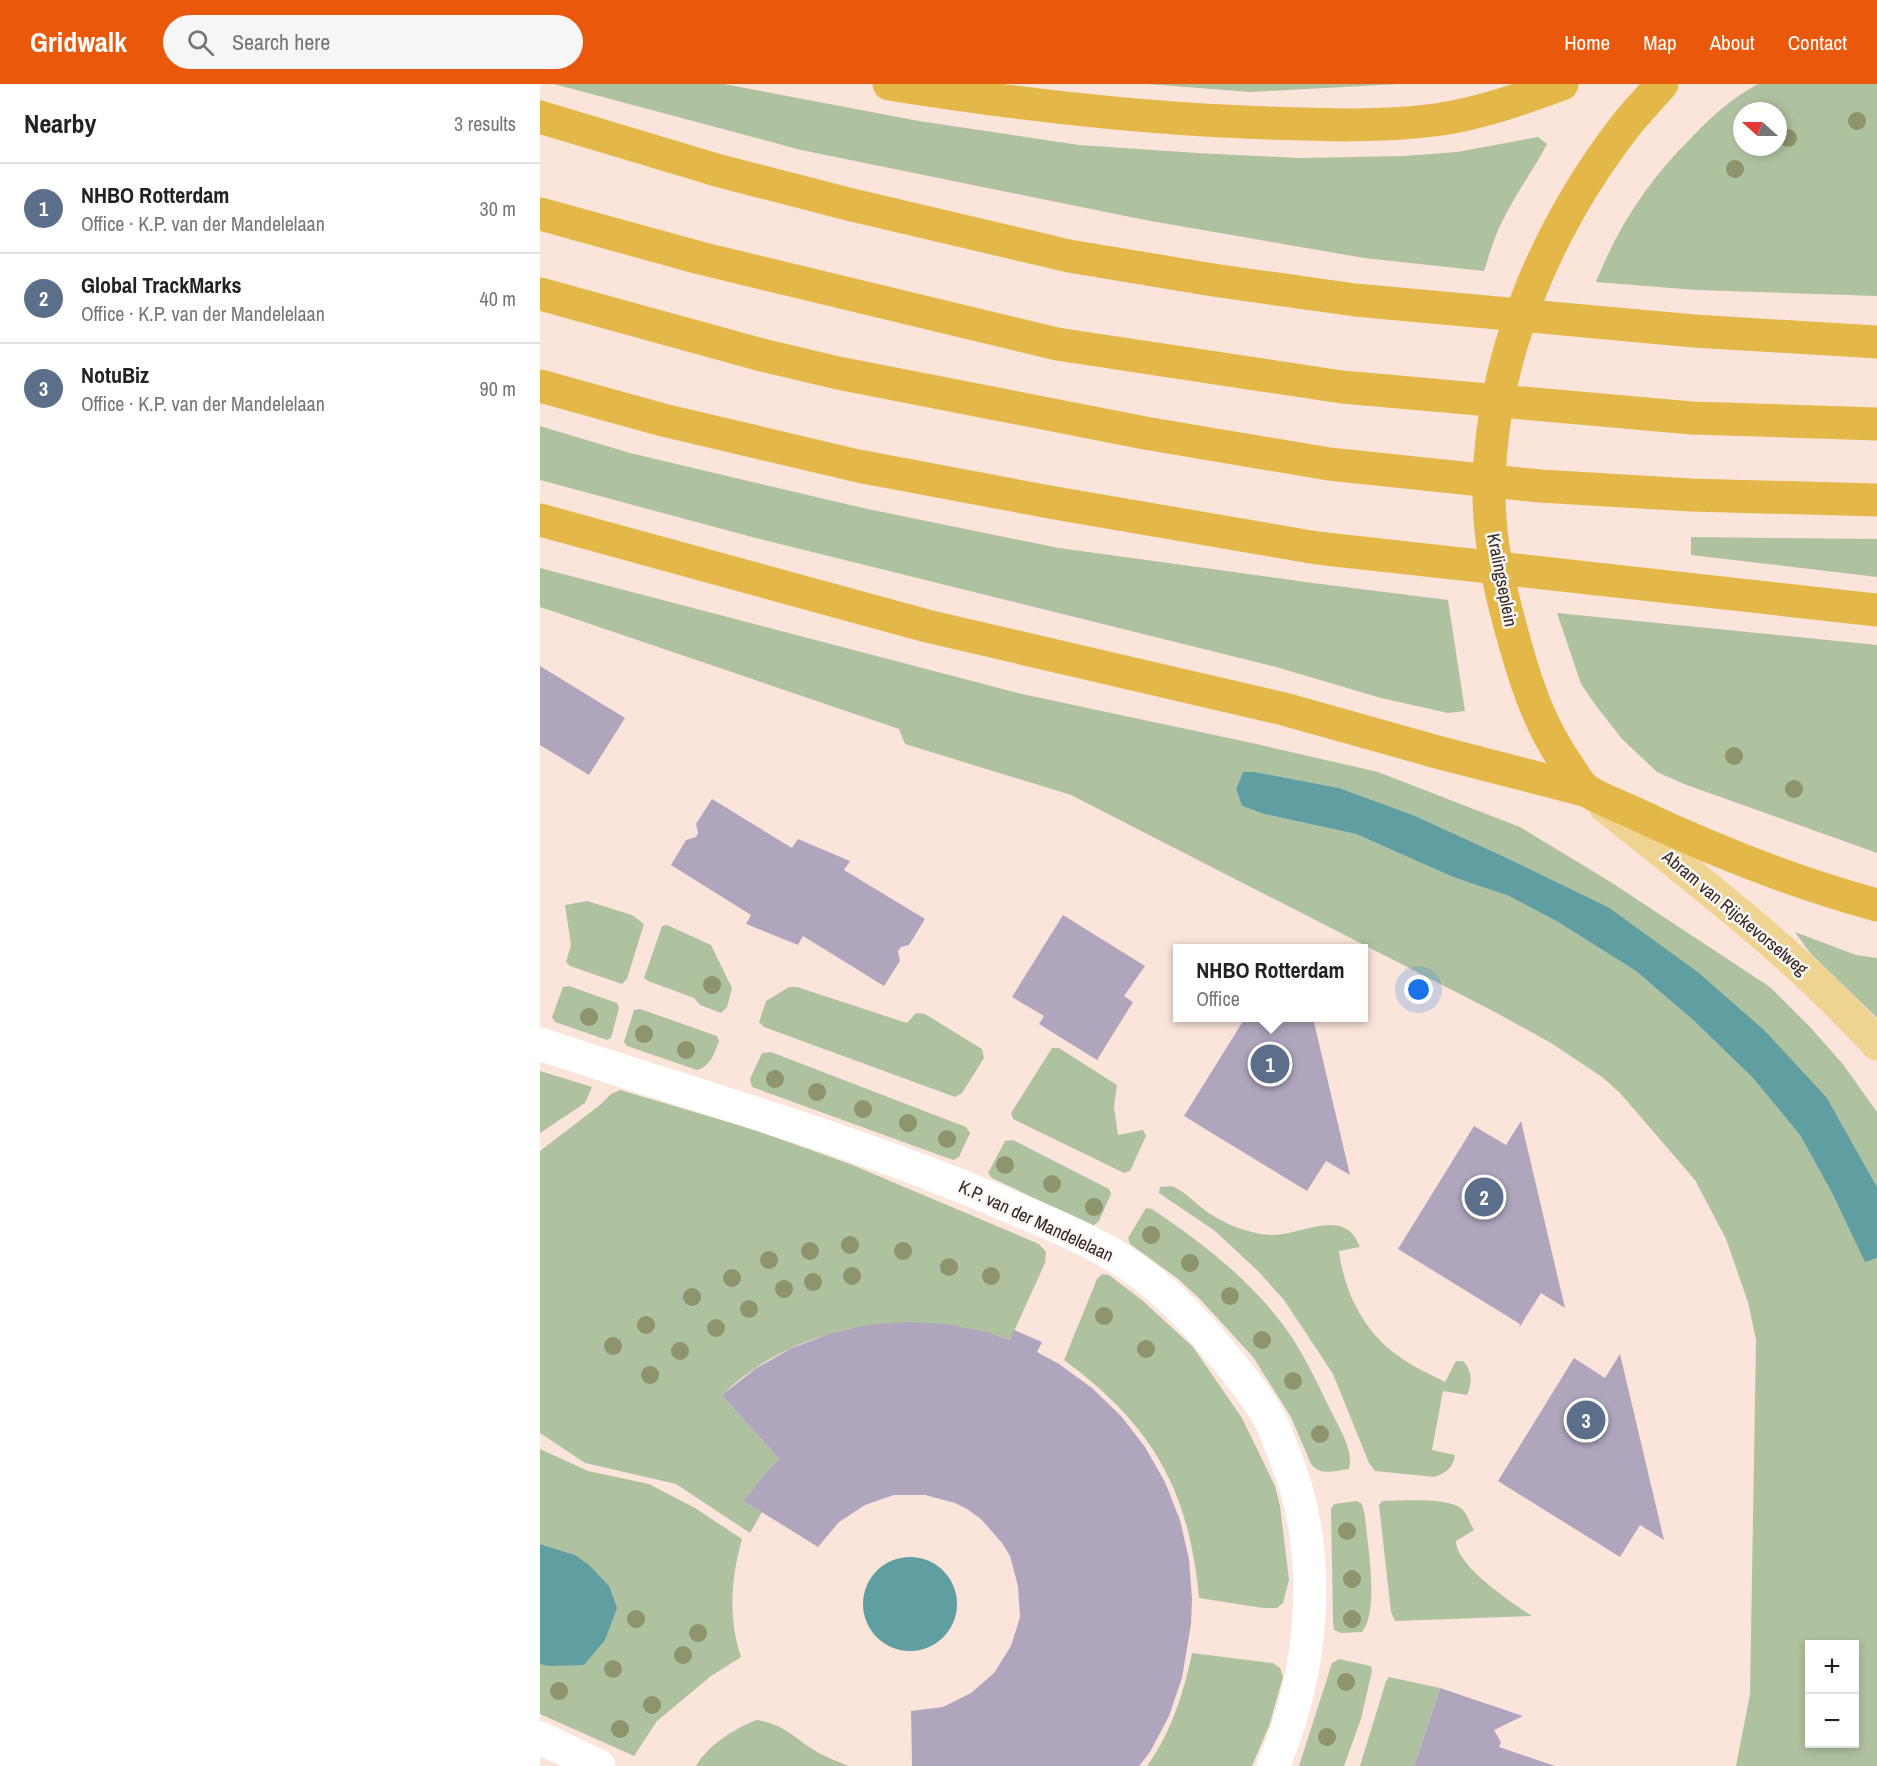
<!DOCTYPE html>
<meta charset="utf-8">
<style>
:root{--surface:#fff;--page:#f6f6f6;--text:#222;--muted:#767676;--line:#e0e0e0;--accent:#ea580c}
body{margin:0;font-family:"Archivo Narrow",sans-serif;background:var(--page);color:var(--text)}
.controls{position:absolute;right:18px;bottom:18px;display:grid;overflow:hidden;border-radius:0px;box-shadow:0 3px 9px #0003}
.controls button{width:54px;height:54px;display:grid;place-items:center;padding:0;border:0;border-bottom:2px solid var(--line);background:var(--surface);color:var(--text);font:30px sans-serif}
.compass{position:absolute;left:1193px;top:18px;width:54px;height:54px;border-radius:50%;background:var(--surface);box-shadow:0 3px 9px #0003;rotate:291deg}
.you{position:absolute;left:879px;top:906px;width:21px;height:21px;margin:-15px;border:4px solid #fff;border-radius:50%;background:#1a73e8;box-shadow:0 0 0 9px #1a73e833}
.badge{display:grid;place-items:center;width:39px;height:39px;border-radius:50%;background:var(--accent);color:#fff;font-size:20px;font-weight:700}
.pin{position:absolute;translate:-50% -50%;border:3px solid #fff;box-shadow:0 2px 6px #0006}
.popup{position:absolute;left:633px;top:860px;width:195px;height:78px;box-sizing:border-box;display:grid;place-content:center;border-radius:0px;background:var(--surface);filter:drop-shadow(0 2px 4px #0005);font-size:20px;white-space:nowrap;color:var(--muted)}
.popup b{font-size:22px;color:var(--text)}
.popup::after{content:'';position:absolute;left:50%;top:100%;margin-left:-12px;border:12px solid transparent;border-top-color:var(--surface)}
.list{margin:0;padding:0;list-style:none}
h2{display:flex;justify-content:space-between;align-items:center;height:78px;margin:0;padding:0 24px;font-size:26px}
h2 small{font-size:20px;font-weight:400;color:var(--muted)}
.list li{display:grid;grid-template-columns:39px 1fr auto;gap:18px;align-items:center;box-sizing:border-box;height:90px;padding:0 24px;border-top:2px solid var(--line)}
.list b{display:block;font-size:22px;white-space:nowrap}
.list p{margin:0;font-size:20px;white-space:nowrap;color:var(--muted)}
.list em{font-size:20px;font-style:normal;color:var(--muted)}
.icon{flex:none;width:33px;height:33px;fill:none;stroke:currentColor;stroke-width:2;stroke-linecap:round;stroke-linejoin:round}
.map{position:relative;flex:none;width:1337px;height:1682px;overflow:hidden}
header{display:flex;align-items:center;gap:36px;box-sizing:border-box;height:84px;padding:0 30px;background:var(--accent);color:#fff}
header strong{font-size:28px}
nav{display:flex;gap:33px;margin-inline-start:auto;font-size:21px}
.search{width:420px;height:54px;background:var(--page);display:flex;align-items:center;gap:15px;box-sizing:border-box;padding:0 21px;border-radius:33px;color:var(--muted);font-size:22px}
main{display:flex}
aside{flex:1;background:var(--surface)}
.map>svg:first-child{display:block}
</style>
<header>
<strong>Gridwalk</strong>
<div class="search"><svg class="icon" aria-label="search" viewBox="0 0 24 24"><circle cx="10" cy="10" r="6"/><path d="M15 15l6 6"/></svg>Search here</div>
<nav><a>Home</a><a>Map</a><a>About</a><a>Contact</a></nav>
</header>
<main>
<aside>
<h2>Nearby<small>3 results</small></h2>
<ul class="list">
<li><span class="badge" style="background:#5c6f8a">1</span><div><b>NHBO Rotterdam</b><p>Office · K.P. van der Mandelelaan</p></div><em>30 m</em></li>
<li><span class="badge" style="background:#5c6f8a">2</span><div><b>Global TrackMarks</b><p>Office · K.P. van der Mandelelaan</p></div><em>40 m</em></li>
<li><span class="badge" style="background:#5c6f8a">3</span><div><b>NotuBiz</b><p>Office · K.P. van der Mandelelaan</p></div><em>90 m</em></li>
</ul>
</aside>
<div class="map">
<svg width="1337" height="1682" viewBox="0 0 1337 1682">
<rect width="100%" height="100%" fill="#fbe5db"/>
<g fill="#afc29f" fill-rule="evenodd">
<path d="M14,0H184L379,37L539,61L657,69L760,74L864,72L917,68L998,53L1007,60C994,85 977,108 964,134C955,150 950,169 944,187L824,174L605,136L261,66Z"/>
<path d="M607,0H859L710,8Z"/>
<path d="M1218,0H1337V212L1156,206L1056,198C1078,142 1110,94 1153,52C1172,32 1193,13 1218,0ZM1202,27H1238V63H1202Z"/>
<path d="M0,342L90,369L323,424L519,464L773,499L908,516L925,627L908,629L841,614L736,583L212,453L0,396Z"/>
<path d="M1151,453L1337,455V493L1151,471Z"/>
<path d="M0,484L482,610L712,659L838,688L980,743L1069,797L1230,903L1270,943L1302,979L1337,1028V1103L1287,1014L1068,823L967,774L873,731L799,704L715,688H703L696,705L702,722L724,730L816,750L913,793L969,812L1018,838L1096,887L1153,936L1213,994L1260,1051L1292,1109L1325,1177L1337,1174V1682H1196L1210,1610L1216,1256L1208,1218L1186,1155L1155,1096L1080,1009L1062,993L1011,959L953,927L531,711L365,660L359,645L0,523ZM1270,1560H1314V1660H1270Z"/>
<path d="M1017,529L1337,561V769L1144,700L1117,688L1082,655L1054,619L1041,600Z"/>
<path d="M47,817L92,831L104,840L87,895L82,900L30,882L26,878L31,861L25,821Z"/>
<path d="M127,841L171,861L192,904L187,923L181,929L160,921L154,914L108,897L104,894L122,842Z"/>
<path d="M1255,848L1316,871L1337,874V934L1270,869Z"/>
<path d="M29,902L77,919L79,924L71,954L67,956L15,938L12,933L23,903Z"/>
<path d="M249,903H257L367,939L376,929L385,930L442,965L444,974L422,1009L415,1013L224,943L219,938L226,917Z"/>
<path d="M100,925L177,952L179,957C174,970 171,982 157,986L87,962L84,958L94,926Z"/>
<path d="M512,964H519L577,1001L574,1023L578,1051L603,1046L606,1052L590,1087L584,1089L473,1035L471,1029Z"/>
<path d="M231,968L426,1043L430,1049L419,1073L413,1076L212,1003L210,995L222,969Z"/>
<path d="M0,987L52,1003L45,1019L0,1049Z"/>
<path d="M80,1006L212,1045L310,1080L499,1160L506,1168L505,1179L470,1256C373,1222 258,1238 182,1311L239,1375L222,1393L205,1417L222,1428L210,1449L136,1400L45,1379L0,1349V1067L60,1021L71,1010Z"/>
<path d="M473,1056L569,1105L571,1110L559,1137L553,1142L452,1094L448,1089L465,1057Z"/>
<path d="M632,1102C644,1107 652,1116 662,1124C681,1139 706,1149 730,1151C761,1152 805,1121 820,1163L799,1167C804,1208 825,1250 860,1273C873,1283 890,1290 905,1298L916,1277H923C933,1287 932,1299 927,1311L903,1307L892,1366L915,1371C913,1384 906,1389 894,1393L835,1387L829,1379L793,1290L744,1216L718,1187L675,1147L619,1109L620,1103Z"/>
<path d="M606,1124L612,1125C664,1160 715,1199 751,1252C767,1276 779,1303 792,1329C800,1346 814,1367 809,1385C795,1387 780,1392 771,1380L751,1333L713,1273L659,1214L637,1194L590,1160L588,1154Z"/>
<path d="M562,1190L569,1191L603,1217L653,1263L702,1334L735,1402L740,1422L749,1496L743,1519L737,1524H723L659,1514C649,1405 612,1341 524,1276L557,1195Z"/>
<path d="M0,1365L48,1387L109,1400L155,1424L202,1455C191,1494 188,1534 201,1573L171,1592L117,1637L94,1672L0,1630V1580L8,1582L35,1471L0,1460Z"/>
<path d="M817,1417L822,1420L825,1432C827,1460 840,1526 822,1548L801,1549L794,1546L793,1537L791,1425L794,1420Z"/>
<path d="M842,1417C861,1417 908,1413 922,1425C927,1430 930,1439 934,1446L916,1457C916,1482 972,1519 992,1532L855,1537L851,1528L839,1421Z"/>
<path d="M652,1569L733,1579L740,1584L743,1593L729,1642L712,1682H607C631,1649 644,1608 652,1569Z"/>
<path d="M799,1575L831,1582L832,1587L821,1635L804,1682H759L792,1579Z"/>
<path d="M849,1593L900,1604L874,1682H820L846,1597Z"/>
<path d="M216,1636C244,1639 256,1656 279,1669C288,1674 299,1678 309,1682H156C168,1661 194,1645 216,1636Z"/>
</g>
<g fill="#5f9ea1">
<path d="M703,688H715L799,704L873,731L967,774L1068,823L1159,889L1225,947L1287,1014L1337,1103V1174L1325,1178L1292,1109L1260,1051L1213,994L1153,936L1096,887L1018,838L969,812L913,793L816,750L724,730L702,722L696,705Z"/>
<path d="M0,1460L35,1471L49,1481L69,1502L77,1524L65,1556L44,1581L8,1582L0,1580Z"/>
<circle cx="370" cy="1520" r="47"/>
</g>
<g fill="#afa6be">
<path d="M0,582L85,634L49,691L0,661Z"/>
<path d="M172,715L252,764L258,755L310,777L304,786L385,835L369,861L361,863L358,867L360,877L344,902L263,852L258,861L206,840L211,831L131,781L146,756L156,753L158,749L156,740Z"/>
<path d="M523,831L605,882L584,912L593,918L557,976L499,940L504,932L472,913Z"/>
<path d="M705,934H773L810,1091L786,1077L767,1107L644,1032Z"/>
<path d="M981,1037L1025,1224L1001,1209L979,1244L980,1240L858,1165L934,1042L966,1061Z"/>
<path d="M367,1238L407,1240L446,1248L470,1256L474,1246L502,1258L497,1268L519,1280L552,1304L581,1332L605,1363L625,1398L640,1436L649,1475L652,1515L651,1540L642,1594L629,1632L610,1668L599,1682H372L371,1627L403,1623L431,1609L454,1589L471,1562L480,1533L478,1502L470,1472L462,1459L441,1435L427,1425L415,1419L385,1411H354L325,1421L299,1438L278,1463L204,1417L222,1393L239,1375L182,1311L215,1285L250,1265L288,1250L327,1241Z"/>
<path d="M1080,1270L1124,1456L1100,1441L1080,1473L958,1397L1034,1274L1065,1294Z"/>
<path d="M900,1604L983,1632L954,1646L961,1658L959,1663L1015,1682H874Z"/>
</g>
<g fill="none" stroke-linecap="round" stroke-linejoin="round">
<g stroke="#fff" stroke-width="33">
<path d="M0,960C152,1011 307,1053 455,1116C494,1133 534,1148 570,1169C613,1194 647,1227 678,1265C696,1286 714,1308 728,1332C734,1342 738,1354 742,1365C785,1465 775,1584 733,1682"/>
<path d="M0,1654L59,1682"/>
</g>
<path stroke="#efd491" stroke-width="33" d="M1065,722C1159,797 1256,871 1337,960"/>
<g stroke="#e4b848" stroke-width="33">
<path d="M349,0C474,20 600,35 728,39C783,41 840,43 895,36C939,30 981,15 1022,0"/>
<path d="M1122,0C1110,14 1097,27 1086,41C1007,143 951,272 949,402C948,457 961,511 976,563C988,606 1002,645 1028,682C1033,689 1037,698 1044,704C1052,712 1081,723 1092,728C1172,766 1252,798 1337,821"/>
<path d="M0,33L180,87L308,120L529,172L673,196L815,216L1154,247L1337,258"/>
<path d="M0,130L160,174L517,260L802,303L1152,334L1337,340"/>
<path d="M0,210L222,271L298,289L605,349L789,380L1000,402L1151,411L1337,416"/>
<path d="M0,302L123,336L318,382L515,419L777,464L1337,526"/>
<path d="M0,436L387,542L744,625L897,668L1044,706"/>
</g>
</g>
<g fill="#8e946c">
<circle cx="1317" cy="37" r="9"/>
<circle cx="1248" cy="54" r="9"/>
<circle cx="1195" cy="85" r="9"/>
<circle cx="1194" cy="672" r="9"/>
<circle cx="1254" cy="705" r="9"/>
<circle cx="172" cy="901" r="9"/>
<circle cx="49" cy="933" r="9"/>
<circle cx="104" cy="950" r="9"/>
<circle cx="146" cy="966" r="9"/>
<circle cx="235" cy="995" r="9"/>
<circle cx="277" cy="1008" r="9"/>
<circle cx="323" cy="1025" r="9"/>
<circle cx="368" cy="1039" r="9"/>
<circle cx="407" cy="1055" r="9"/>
<circle cx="465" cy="1081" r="9"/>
<circle cx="512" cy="1100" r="9"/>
<circle cx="554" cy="1123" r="9"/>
<circle cx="611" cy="1151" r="9"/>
<circle cx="310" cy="1161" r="9"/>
<circle cx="270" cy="1167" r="9"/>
<circle cx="363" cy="1167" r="9"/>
<circle cx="229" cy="1176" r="9"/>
<circle cx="650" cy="1179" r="9"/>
<circle cx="409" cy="1183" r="9"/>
<circle cx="312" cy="1192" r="9"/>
<circle cx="451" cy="1192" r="9"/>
<circle cx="192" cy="1194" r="9"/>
<circle cx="273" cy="1198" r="9"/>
<circle cx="244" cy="1205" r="9"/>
<circle cx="690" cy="1212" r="9"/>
<circle cx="152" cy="1213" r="9"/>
<circle cx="209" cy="1225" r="9"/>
<circle cx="564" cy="1232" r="9"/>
<circle cx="106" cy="1241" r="9"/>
<circle cx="176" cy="1244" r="9"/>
<circle cx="722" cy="1256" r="9"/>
<circle cx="73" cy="1262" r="9"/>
<circle cx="606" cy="1265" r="9"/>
<circle cx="140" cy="1267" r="9"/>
<circle cx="110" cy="1291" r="9"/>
<circle cx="753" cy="1297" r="9"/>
<circle cx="780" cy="1350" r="9"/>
<circle cx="807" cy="1447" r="9"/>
<circle cx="812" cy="1495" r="9"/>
<circle cx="96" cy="1535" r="9"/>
<circle cx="812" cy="1535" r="9"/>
<circle cx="158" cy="1549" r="9"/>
<circle cx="143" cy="1571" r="9"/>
<circle cx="73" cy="1585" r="9"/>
<circle cx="806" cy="1598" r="9"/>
<circle cx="19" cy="1607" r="9"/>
<circle cx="112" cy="1621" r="9"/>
<circle cx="80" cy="1645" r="9"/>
<circle cx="787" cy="1653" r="9"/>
</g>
<g text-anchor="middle" stroke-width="5" stroke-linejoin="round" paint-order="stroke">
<g font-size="18" fill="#332824" stroke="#fcf6f4">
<text transform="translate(962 496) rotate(79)" y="6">Kralingseplein</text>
<text transform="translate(1195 829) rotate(40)" y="6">Abram van Rijckevorselweg</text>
<text transform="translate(496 1137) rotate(25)" y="6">K.P. van der Mandelelaan</text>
</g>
</g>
</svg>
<div class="controls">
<button>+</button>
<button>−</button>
</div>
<svg class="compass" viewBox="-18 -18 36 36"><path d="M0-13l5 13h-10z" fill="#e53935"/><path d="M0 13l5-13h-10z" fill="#767676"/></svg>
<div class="you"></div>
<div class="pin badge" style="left:730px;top:980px;background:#5c6f8a">1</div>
<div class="popup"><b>NHBO Rotterdam</b>Office</div>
<div class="pin badge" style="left:944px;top:1113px;background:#5c6f8a">2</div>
<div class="pin badge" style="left:1046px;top:1336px;background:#5c6f8a">3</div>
</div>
</main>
